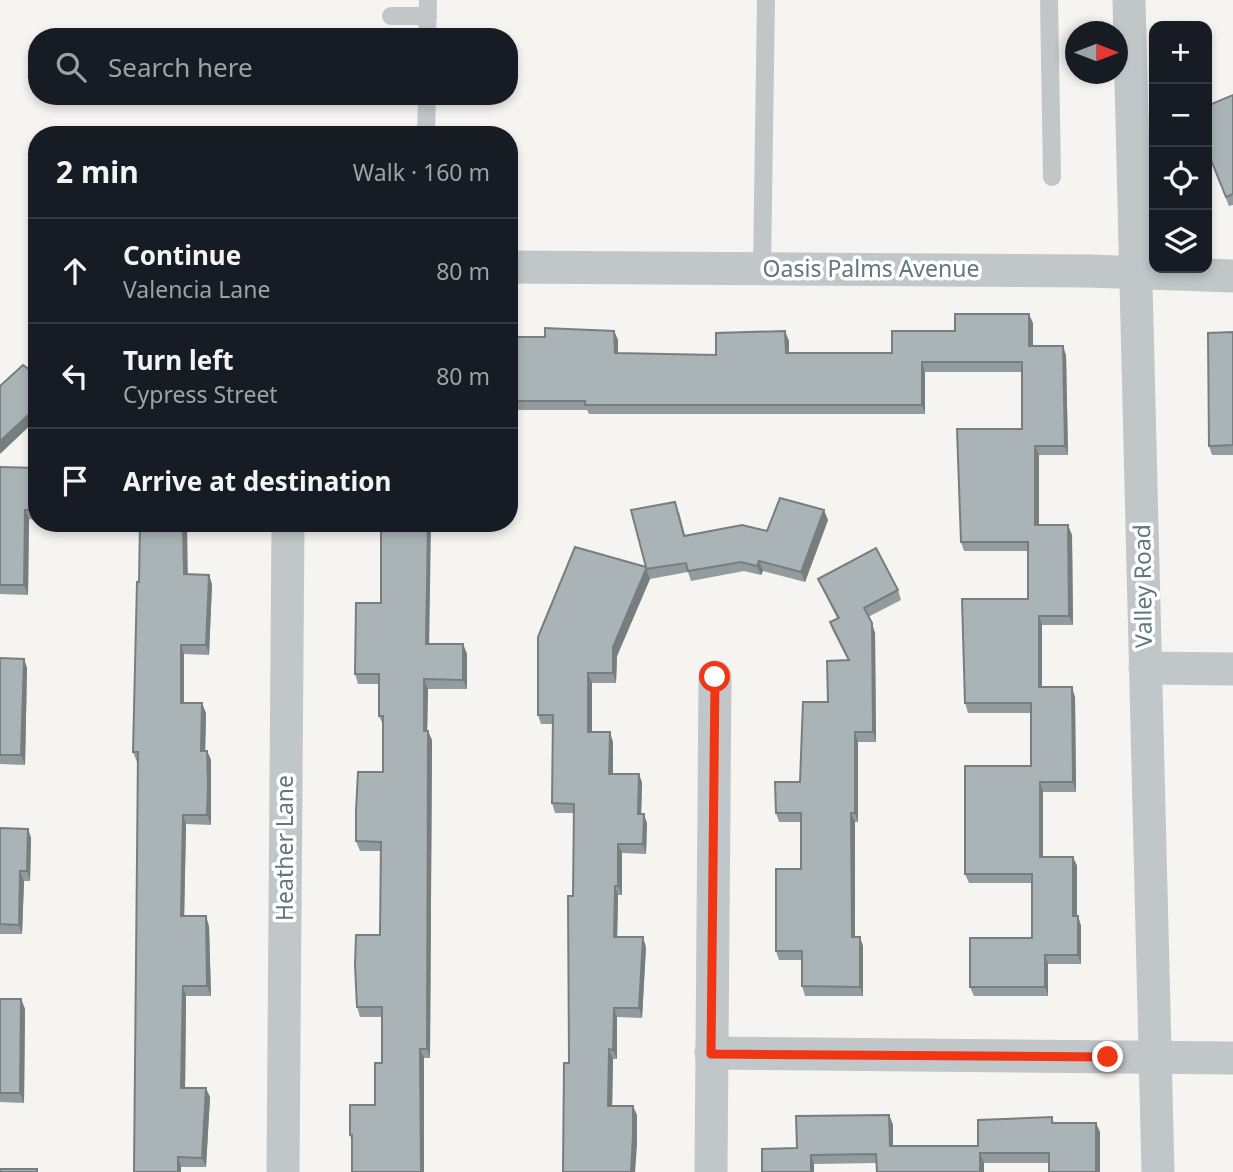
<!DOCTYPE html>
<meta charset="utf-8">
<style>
:root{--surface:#171b24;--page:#20242c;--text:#f1f3f6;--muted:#9ea1a6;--line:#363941}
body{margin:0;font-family:"Noto Sans",sans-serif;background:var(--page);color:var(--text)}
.controls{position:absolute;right:21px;top:21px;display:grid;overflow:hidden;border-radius:14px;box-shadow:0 4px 10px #0003}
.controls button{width:63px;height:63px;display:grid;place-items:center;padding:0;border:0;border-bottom:2px solid var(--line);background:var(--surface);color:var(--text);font:35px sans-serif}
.compass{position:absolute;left:1065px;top:21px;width:63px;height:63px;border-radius:50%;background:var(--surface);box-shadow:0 4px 10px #0003;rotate:90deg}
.stop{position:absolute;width:21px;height:21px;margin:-16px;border:5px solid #f03614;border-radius:50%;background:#fff}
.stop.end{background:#f03614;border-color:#fff;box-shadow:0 2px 7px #0008}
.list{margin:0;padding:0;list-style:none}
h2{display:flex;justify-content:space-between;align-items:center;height:91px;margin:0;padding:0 28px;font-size:30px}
h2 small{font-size:23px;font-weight:400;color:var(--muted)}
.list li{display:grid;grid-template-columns:46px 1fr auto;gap:21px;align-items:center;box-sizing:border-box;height:105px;padding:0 28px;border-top:2px solid var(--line)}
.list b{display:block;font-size:26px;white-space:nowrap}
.list p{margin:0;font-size:23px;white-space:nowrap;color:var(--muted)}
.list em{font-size:23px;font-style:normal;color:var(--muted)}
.icon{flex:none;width:38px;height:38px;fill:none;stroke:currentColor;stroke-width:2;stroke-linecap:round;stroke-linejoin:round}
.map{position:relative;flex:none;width:1233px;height:1172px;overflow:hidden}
.search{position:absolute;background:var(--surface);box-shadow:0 4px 10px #0003;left:28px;top:28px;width:490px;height:77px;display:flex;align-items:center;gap:18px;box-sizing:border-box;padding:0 24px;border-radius:28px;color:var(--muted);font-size:26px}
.panel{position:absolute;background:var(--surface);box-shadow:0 4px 10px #0003;left:28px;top:126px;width:490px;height:406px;border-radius:28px}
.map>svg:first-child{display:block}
</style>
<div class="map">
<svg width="1233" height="1172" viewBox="0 0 1233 1172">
<rect width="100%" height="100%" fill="#f5f4f0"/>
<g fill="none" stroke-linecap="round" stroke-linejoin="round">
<g stroke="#c1c6c8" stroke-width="18">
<path d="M1049,0L1052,177"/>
<path d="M391,16H428"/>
<path d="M427,37L428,0"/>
<path d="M426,135L427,96"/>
<path d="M762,268L766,0"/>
</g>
<g stroke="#c1c6c8" stroke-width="33">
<path d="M1129,0L1158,1172"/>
<path d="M509,267L1089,271L1233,276"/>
<path d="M1145,668L1233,669"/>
<path d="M711,1053L1233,1058"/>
<path d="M283,1172L288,523"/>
<path d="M711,1172L715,677"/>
</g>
</g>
<g fill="#929b9d">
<path d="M1233,95V205L1229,206L1207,152Z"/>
<path d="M1033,323V346L1066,355L1068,455H1039V525L1072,535L1073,625H1042V687L1075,697L1076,792H1043V857H1073L1077,866V916H1078L1081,926V964H1048V996H974L970,987L1032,938V883H969L965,874L1031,766V713H968L965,703L1028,599V551H964L961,542L1022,429V372H925V414H589L587,410H509V337H545L614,331L618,340V353L716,355L789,341V353H892L955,331Z"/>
<path d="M1233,332V455H1212L1209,446Z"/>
<path d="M0,467L37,468V520L29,519L28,595L0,594Z"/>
<path d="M679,512L685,535L767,531L828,520L805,582L763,571L761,575L744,571L691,581L688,572L650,579L617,656L616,683H592V732L613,742V774H639L642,783L641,814L647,823L646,854L622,853V895H618L617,937L646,947L642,1018L617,1017V1059H613L612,1106L637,1115L635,1172H563L569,1063L573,896L574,813H555L552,803L553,724H541L538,715L646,567Z"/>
<path d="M140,523H187V574L212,584L209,655L184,654V703L206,713L205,751H207L211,760V825L186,824L184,916L209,926L211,996H186L185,1088L210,1097L206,1167H181V1172H134L138,762H137L133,752L139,582Z"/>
<path d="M818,579L898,590L901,600L868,617L875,633L876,742H858V822H855V937L863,946V996H805L802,986V960H779L776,951L801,869V822H779L776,813L800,782L828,702L848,660L833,631L830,622L837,618L822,588Z"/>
<path d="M381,603L430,644H463L467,654V689H428L427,731L432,740L430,1058H424L352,1143L350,1135L375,1105L382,1063V1017H360L357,1007L380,935L381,851H360L356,841L383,772V725L379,716V684H358L355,674Z"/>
<path d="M0,658L24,659L27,668L25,765L0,764Z"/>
<path d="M0,828L28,829L31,838L30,881H24L22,934H0Z"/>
<path d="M0,999H21L25,1009L24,1103L0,1102Z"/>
<path d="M889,1115L893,1125V1146H978L1052,1117L1054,1123H1096L1100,1132V1172L1049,1163H984V1172L877,1163L814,1164V1172H762L797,1148Z"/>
</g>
<g fill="#777e80">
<path d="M1029,314L1033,323V355L1029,346Z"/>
<path d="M614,331L618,340V362L615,353Z"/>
<path d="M785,331L789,341V362L786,353Z"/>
<path d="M1063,346L1066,355L1068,455L1065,446Z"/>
<path d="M922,362L925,372V414L922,405Z"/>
<path d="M37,407V419L0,454V441Z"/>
<path d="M1035,446L1039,455V535L1035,525Z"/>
<path d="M25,510L29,519L28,595L24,585Z"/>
<path d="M824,510L828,520L805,582L801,572Z"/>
<path d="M183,523H187L188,584L184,574Z"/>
<path d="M428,523H431L429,654L426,644Z"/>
<path d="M1068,525L1072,535L1073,625L1069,616Z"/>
<path d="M759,561L763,571L761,575L757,566Z"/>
<path d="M646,569L650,579L617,656L616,683L613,673V647Z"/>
<path d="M209,575L212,584L209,655L206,645Z"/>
<path d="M1039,616L1042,625V697L1039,687Z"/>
<path d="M872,623L875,633L876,742L873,732Z"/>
<path d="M463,644L467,654V689L463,680Z"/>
<path d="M181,645L184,654V712L181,703Z"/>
<path d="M24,659L27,668L25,765L21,755Z"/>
<path d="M588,673L592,683V741L588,732Z"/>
<path d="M424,679L428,689L427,740L424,731Z"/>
<path d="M1072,687L1075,697L1076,792L1073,782Z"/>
<path d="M202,703L206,713L205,760L201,751Z"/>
<path d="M428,731L432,740L430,1058L427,1049Z"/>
<path d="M610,732L613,742V783L609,774Z"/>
<path d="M855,732L858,742V822L855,813Z"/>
<path d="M207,751L211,760V825L207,815Z"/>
<path d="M639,774L642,783L641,823L638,814Z"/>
<path d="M1040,782L1043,792V866L1040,857Z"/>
<path d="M851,813L855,822V946L852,937Z"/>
<path d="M644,814L647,823L646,854L643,844Z"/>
<path d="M183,815L186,824L184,926L181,916Z"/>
<path d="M28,829L31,838L30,881L27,871Z"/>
<path d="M618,844L622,853V895L618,886Z"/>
<path d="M1073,857L1077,866V926L1073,916Z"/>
<path d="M20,871L24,881L22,934L19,925Z"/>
<path d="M615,886L618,895L617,947L614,937Z"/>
<path d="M206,916L209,926L211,996L207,986Z"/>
<path d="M1078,916L1081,926V964L1078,955Z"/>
<path d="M643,937L646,947L642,1018L639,1008Z"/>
<path d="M860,937L863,946V996L860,987Z"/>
<path d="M1045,955L1048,964V996L1045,987Z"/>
<path d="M183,986L186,996L185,1097L181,1088Z"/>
<path d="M21,999L25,1009L24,1103L20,1093Z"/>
<path d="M614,1008L617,1017V1059L613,1050Z"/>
<path d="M420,1049L424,1058V1172H421Z"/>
<path d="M609,1049L613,1059L612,1115L608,1106Z"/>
<path d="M206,1088L210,1097L206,1167L202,1158Z"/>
<path d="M633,1106L637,1115V1145L635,1172H631Z"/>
<path d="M889,1115L893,1125V1155L890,1146Z"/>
<path d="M1096,1123L1100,1132V1172H1096Z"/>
<path d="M980,1153L984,1163V1172H980Z"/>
<path d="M811,1155L814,1164V1172H811Z"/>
<path d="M178,1157L181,1167V1172H178Z"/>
</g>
<g fill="#aab4b7" stroke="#777e80" stroke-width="2">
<path d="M1233,95V194L1226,197L1207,150V106Z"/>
<path d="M955,314H1029V346H1063L1065,446H1035V525H1068L1069,616H1039V687H1072L1073,782H1040V857H1073V916H1078V955H1045V987H970V938H1032V874H965V766H1031V703H965L962,599H1028V542H961L957,429H1022V362H922V405H585V401H509V337H545V328L614,331L615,353L716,355V333L785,331L786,353H892V331H955Z"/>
<path d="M1233,332V445L1209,446L1208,333Z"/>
<path d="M23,365L37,375V407L0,441V386Z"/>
<path d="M0,467L37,468V510H25L24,585H0Z"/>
<path d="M780,498L824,510L801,572L759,561L757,566L741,562L688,571L686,563L646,569L613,647V673H588V732H610L609,774H639L638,814H644L643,844H618V886H615L614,937H643L639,1008H614L613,1050L609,1049L608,1106H633V1136L631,1172H563L564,1063H569L568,896H573L574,804L552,803L553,715H538V637L575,547L646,567L631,510L675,502L684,536L742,525L767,531Z"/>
<path d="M140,523H183L184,574L209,575L206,645H181V703H202L201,751H207L208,785L207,815H183L181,916H206L207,986H183L181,1088H206L202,1158L178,1157V1172H134L138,752H133L137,582H139Z"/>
<path d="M381,523H428L426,644H463V680L424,679V731H428L427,1049H420L421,1172H352V1135H350V1105H375V1063H382V1007H357L355,965L356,935H380L381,842L356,841V811L358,772H383V716H379V674H355L356,603H381Z"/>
<path d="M876,548L898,590L864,608L872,623L873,732H855V813H851L852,937H860V987L802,986V951H776V869H801V813H776L775,782H800L803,702H828L827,661L849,660L830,622L839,618L818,579Z"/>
<path d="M0,658L24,659L21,755H0Z"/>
<path d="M0,828L28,829L27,871H20L19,925L0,924Z"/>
<path d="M0,999H21L20,1093H0Z"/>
<path d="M889,1115L890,1146H978V1120L1052,1117V1123H1096V1172H1049V1153H980V1172H877L876,1154L811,1155V1172H762V1149L797,1148L796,1116Z"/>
<rect x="0" y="1169" width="37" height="3"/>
</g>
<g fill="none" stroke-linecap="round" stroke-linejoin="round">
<path stroke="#f03614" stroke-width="9" d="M715,677L711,1054L1108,1057"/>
</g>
<g text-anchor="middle" stroke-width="7" stroke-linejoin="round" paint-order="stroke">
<g font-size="23" fill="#617783" stroke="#fff">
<text x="871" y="277">Oasis Palms Avenue</text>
<text transform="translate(1143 586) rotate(-91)" y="8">Valley Road</text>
<text transform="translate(285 848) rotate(-90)" y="8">Heather Lane</text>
</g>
</g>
</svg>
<div class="controls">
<button>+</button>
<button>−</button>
<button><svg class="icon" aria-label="locate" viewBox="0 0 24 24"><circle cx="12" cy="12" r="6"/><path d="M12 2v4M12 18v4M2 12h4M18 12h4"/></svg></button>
<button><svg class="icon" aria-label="layers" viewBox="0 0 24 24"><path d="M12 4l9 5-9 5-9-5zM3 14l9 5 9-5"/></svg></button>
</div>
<svg class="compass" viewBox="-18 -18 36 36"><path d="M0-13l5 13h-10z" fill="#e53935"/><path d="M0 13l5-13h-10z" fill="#9ea1a6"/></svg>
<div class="stop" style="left:715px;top:677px"></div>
<div class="stop end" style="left:1108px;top:1057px"></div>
<div class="search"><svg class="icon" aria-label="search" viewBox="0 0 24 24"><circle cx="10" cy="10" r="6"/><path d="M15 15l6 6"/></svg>Search here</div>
<section class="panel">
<h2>2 min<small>Walk · 160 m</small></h2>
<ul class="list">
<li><svg class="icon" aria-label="ahead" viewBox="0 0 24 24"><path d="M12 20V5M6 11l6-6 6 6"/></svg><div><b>Continue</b><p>Valencia Lane</p></div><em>80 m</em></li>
<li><svg class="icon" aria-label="left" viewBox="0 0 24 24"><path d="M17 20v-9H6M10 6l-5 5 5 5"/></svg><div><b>Turn left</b><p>Cypress Street</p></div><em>80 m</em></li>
<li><svg class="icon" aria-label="arrive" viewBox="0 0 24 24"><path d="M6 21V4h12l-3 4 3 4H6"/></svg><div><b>Arrive at destination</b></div></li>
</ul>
</section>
</div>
